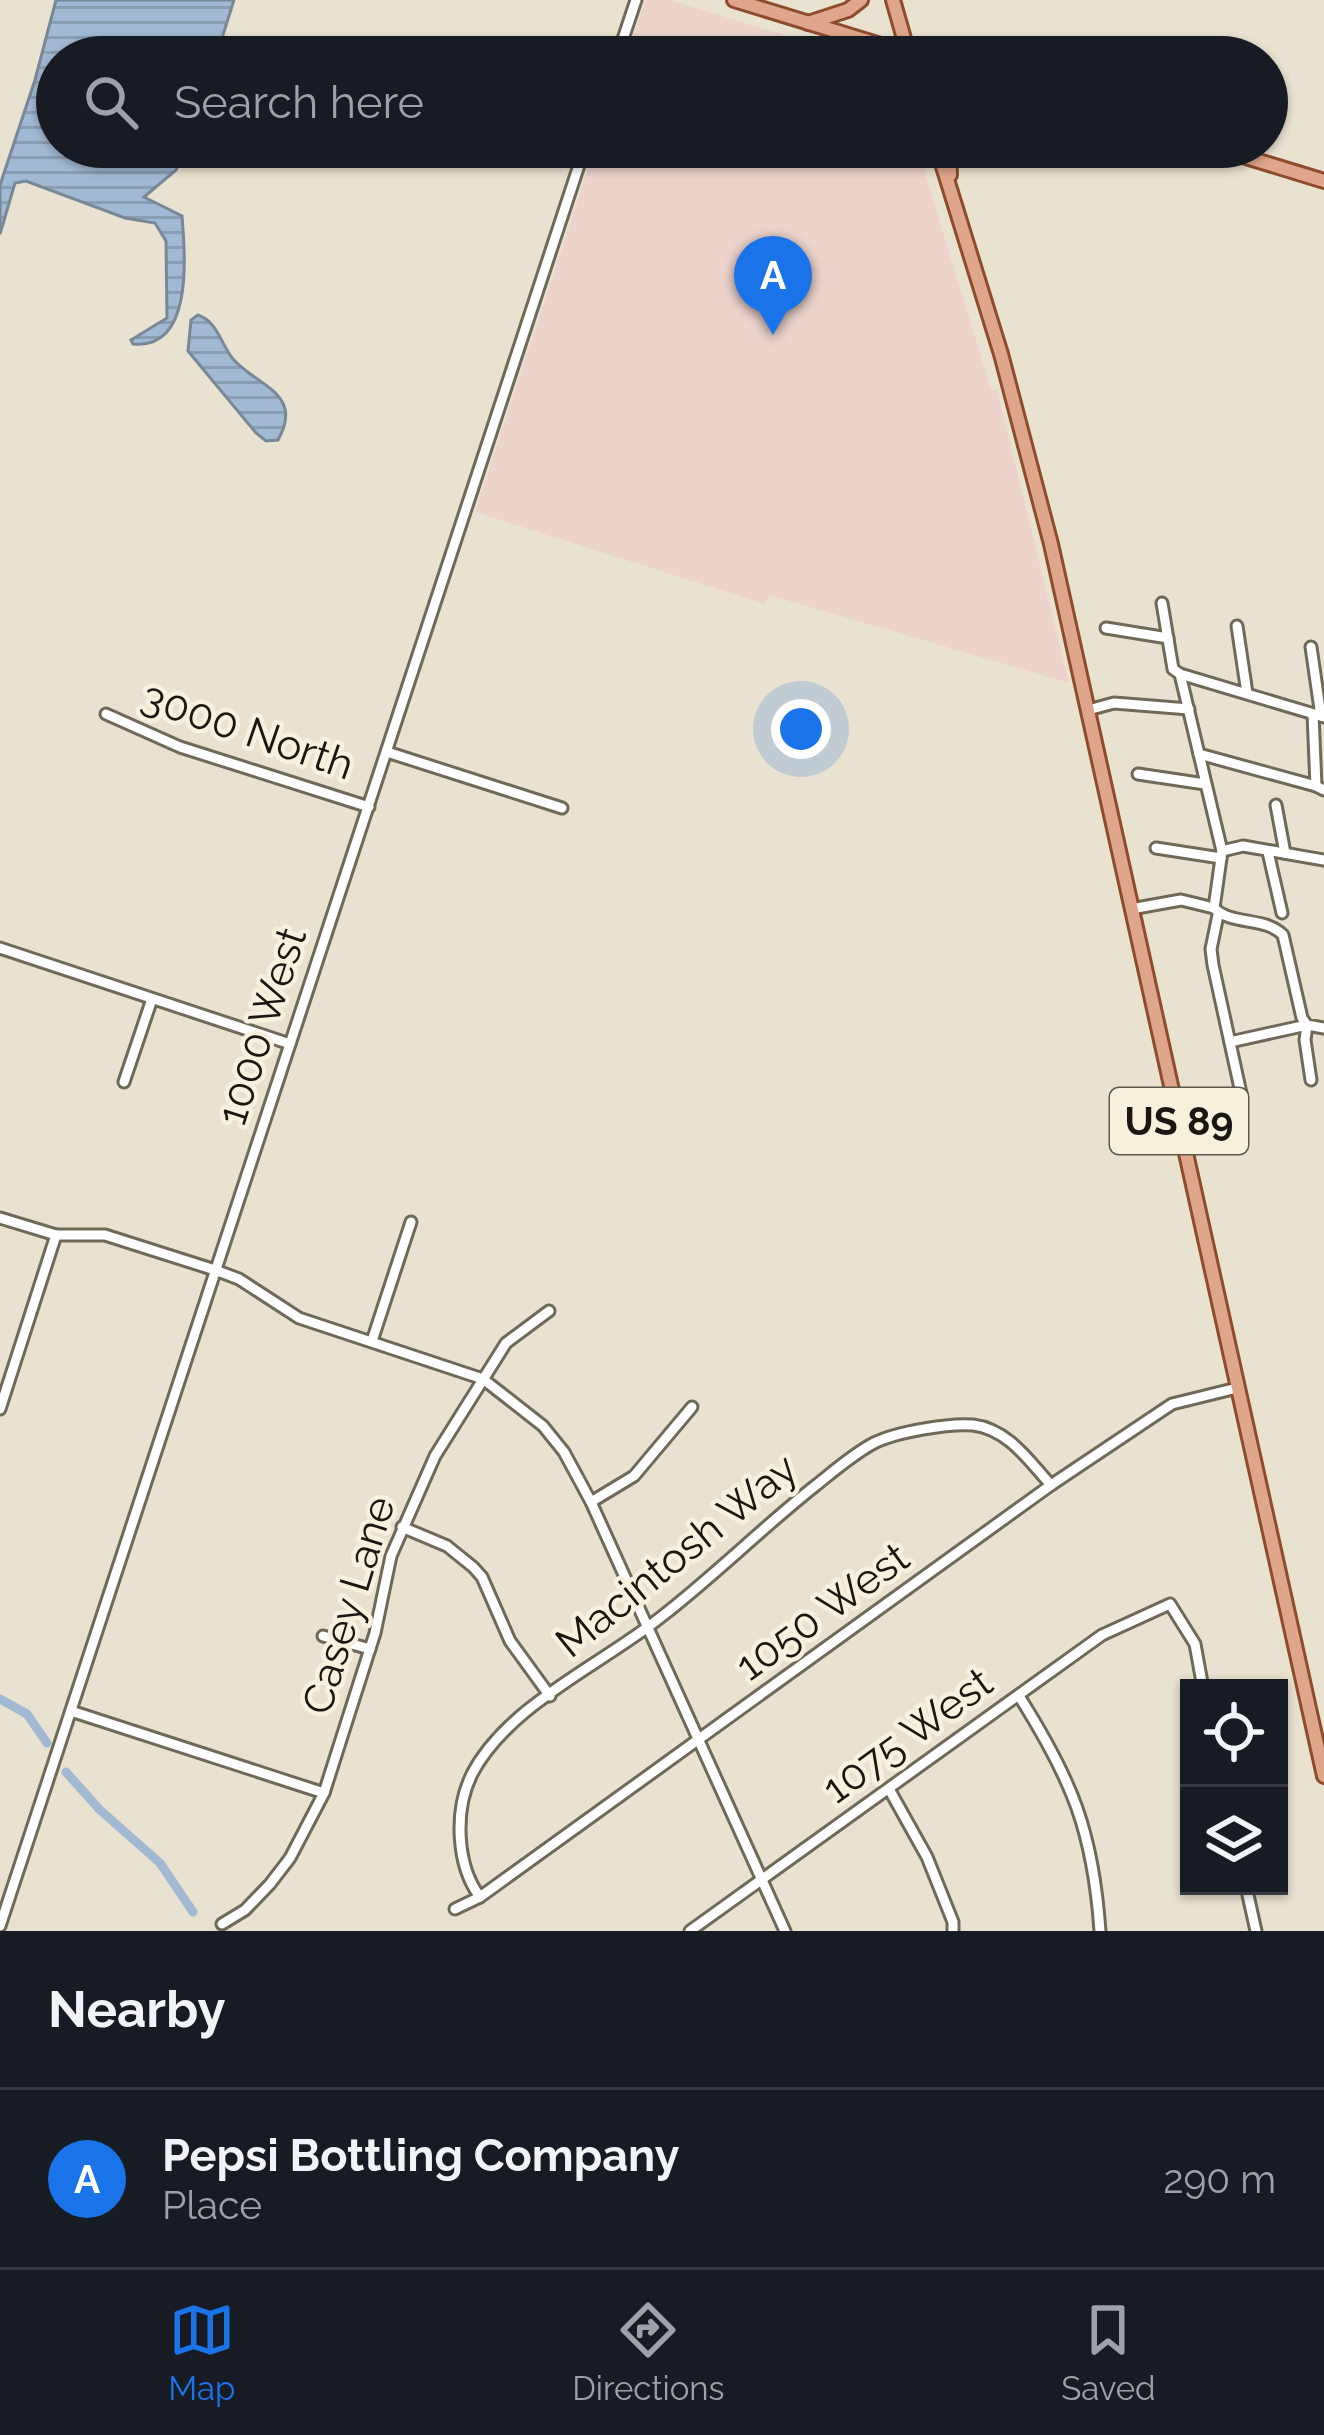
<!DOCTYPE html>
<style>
:root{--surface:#171b24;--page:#20242c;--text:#f1f3f6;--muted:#9ea1a6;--line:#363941;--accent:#1a73e8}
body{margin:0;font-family:Raleway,sans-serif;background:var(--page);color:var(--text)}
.controls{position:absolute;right:36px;bottom:36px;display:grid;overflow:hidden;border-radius:0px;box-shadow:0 3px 9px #0004}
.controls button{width:108px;height:108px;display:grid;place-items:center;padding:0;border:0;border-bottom:3px solid var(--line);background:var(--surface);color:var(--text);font:60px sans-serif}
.you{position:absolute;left:801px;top:729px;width:42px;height:42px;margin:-30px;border:9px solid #fff;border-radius:50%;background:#1a73e8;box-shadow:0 0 0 18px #1a73e833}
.badge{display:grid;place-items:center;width:78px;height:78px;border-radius:50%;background:var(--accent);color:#fff;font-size:39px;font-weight:700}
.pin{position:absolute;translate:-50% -99px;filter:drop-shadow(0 3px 6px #0008)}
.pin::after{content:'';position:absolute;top:63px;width:42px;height:36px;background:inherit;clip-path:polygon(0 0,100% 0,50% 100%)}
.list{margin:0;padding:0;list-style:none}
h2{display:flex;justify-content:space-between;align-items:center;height:156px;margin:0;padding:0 48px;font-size:51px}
h2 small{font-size:39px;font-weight:400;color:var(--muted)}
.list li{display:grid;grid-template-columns:78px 1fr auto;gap:36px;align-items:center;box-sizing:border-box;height:180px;padding:0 48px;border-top:3px solid var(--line)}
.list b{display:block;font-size:45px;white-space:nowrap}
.list p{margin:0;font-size:39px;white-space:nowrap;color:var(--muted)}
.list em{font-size:39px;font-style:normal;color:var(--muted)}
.icon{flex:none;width:66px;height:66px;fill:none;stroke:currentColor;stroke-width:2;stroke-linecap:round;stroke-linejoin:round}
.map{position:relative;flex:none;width:1324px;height:1931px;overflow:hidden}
.search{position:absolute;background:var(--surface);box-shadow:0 3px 9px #0004;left:36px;right:36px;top:36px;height:132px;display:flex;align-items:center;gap:30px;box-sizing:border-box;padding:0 42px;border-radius:66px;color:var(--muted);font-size:45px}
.sheet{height:336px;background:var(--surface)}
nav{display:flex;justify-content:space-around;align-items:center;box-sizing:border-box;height:168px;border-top:3px solid var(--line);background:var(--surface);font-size:33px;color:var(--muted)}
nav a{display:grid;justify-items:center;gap:6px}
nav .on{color:var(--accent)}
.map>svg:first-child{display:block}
</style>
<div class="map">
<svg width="1324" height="1931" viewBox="0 0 1324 1931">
<defs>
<pattern id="water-rules" width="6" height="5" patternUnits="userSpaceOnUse" patternTransform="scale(3)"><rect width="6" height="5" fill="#a1b9d2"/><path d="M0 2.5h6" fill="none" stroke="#8a9eb3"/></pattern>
</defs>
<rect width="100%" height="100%" fill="#eae2d0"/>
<g fill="#ecd3cc">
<path d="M646,0H670L855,57H626Z"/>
<path d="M595,147H917L990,386L992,390H997L1069,683L769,595L765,604L475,512Z"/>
</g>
<g fill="url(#water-rules)" stroke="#788898" stroke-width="3">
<path d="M56,0H234L216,57H57V147H83C88,158 102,158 112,156L120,147H187L176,170L144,197L182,216C185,255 194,350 133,344L131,340L167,318L166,241L155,223L125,218L26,181L15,183L0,234V185L35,80Z"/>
<path d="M198,315C218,322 220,343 233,359C255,385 305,393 278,440L266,441L256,433L188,351L191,320Z"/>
</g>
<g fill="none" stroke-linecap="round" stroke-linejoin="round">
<g stroke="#a1b9d2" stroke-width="9">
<path d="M0,1699L27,1714L47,1743"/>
<path d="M66,1772L100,1810L160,1863L193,1912"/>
</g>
<defs>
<g id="minor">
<path d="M617,57L636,0"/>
<path d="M1162,603L1173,669L1180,674L1222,851L1214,908"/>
<path d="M1237,626L1247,693"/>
<path d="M1106,628L1168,638"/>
<path d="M1311,647L1321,716"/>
<path d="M1180,674L1324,717"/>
<path d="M1088,710L1114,703L1189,709"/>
<path d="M106,714L180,747L369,807"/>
<path d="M1313,714L1316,786L1324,790"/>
<path d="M387,752L562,808"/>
<path d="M1199,754L1316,786"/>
<path d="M1138,774L1205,784"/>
<path d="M1276,805L1285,853"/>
<path d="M1156,848L1221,858"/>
<path d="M1222,851L1243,846L1324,860"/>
<path d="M1268,852L1282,913"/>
<path d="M1131,909L1181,900L1214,908C1232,926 1264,916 1283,935L1302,1018L1307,1025L1324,1028"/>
<path d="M1218,915L1211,949L1213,965L1241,1093"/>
<path d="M0,948L290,1044"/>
<path d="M1230,1042L1307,1025L1305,1040L1311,1080"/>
<path d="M124,1082L152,999"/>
<path d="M0,1218L56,1235H105L215,1270L239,1279L299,1318L483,1379L543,1426L564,1452L591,1502L785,1931"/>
<path d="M372,1341L411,1222"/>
<path d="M0,1409L56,1235"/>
<path d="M591,1502L634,1476L692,1407"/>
<path d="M402,1527L447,1546L473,1567L482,1577L510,1641L550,1696"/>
<path d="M323,1636L370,1649"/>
<path d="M1019,1696C1072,1780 1093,1831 1100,1931"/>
<path d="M71,1711L324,1793"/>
<path d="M889,1789L927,1857L953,1922V1931"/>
<path d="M1246,1886L1256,1931"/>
<path d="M480,1897C456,1865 454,1810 472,1774C508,1705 601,1665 661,1617C714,1576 762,1528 815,1486C834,1471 853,1454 874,1443C896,1432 949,1423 973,1425C1008,1429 1029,1461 1051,1485"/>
<path d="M455,1909L480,1897L1051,1485L1172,1404L1237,1388"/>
<path d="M222,1924L245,1910L270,1884L290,1858L324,1793L375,1633L391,1556L435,1456L506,1343L549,1311"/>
<path d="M0,1926L585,147"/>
<path d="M690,1931L1102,1635L1170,1604L1195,1644L1203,1688"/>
</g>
<g id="major">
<path d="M734,0L920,57"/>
<path d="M893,0L909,56"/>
<path d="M808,23L848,10L861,0"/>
<path d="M937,147L1001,354L1051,544L1324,1776"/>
<path d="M949,147L950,175"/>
<path d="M1213,147L1324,181"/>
</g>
</defs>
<use href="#minor" stroke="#6f6958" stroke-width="15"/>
<use href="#major" stroke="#8d4d2d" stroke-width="18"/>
<use href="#minor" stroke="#fff" stroke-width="9"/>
<use href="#major" stroke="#e0a68b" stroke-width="12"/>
</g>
<g text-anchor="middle" stroke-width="9" stroke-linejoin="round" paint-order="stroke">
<rect fill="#f7f0dd" stroke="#5c584e" stroke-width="3" x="1110" y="1088" width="138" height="66" rx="9"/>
<g font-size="39" font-weight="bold" fill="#191710">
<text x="1179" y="1135">US 89</text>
</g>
<g font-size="42" fill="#191710" stroke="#f7f0dd">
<text transform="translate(248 730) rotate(19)" y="15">3000 North</text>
<text transform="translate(261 1026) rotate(-72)" y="15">1000 West</text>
<text transform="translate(676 1555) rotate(-39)" y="15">Macintosh Way</text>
<text transform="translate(348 1605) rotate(-73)" y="15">Casey Lane</text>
<text transform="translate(822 1611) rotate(-36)" y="15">1050 West</text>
<text transform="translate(907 1735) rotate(-36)" y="15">1075 West</text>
</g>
</g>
</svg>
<div class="controls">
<button><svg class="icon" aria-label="locate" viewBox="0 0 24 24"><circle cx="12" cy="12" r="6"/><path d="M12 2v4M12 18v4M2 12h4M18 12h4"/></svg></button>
<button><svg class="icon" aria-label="layers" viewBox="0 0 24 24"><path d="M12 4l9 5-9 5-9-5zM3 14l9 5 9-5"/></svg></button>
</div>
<div class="you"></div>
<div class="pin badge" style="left:773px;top:335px">A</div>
<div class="search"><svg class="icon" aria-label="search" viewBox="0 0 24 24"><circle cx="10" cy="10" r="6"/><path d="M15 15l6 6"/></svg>Search here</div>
</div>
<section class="sheet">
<h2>Nearby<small></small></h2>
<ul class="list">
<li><span class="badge">A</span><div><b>Pepsi Bottling Company</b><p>Place</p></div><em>290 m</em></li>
</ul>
</section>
<nav>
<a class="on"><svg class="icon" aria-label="map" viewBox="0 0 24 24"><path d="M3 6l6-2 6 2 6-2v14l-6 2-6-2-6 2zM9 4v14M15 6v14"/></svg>Map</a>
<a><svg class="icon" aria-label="directions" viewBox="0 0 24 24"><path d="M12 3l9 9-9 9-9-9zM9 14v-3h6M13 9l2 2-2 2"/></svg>Directions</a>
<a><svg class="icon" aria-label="saved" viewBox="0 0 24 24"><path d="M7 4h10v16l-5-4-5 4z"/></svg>Saved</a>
</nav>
